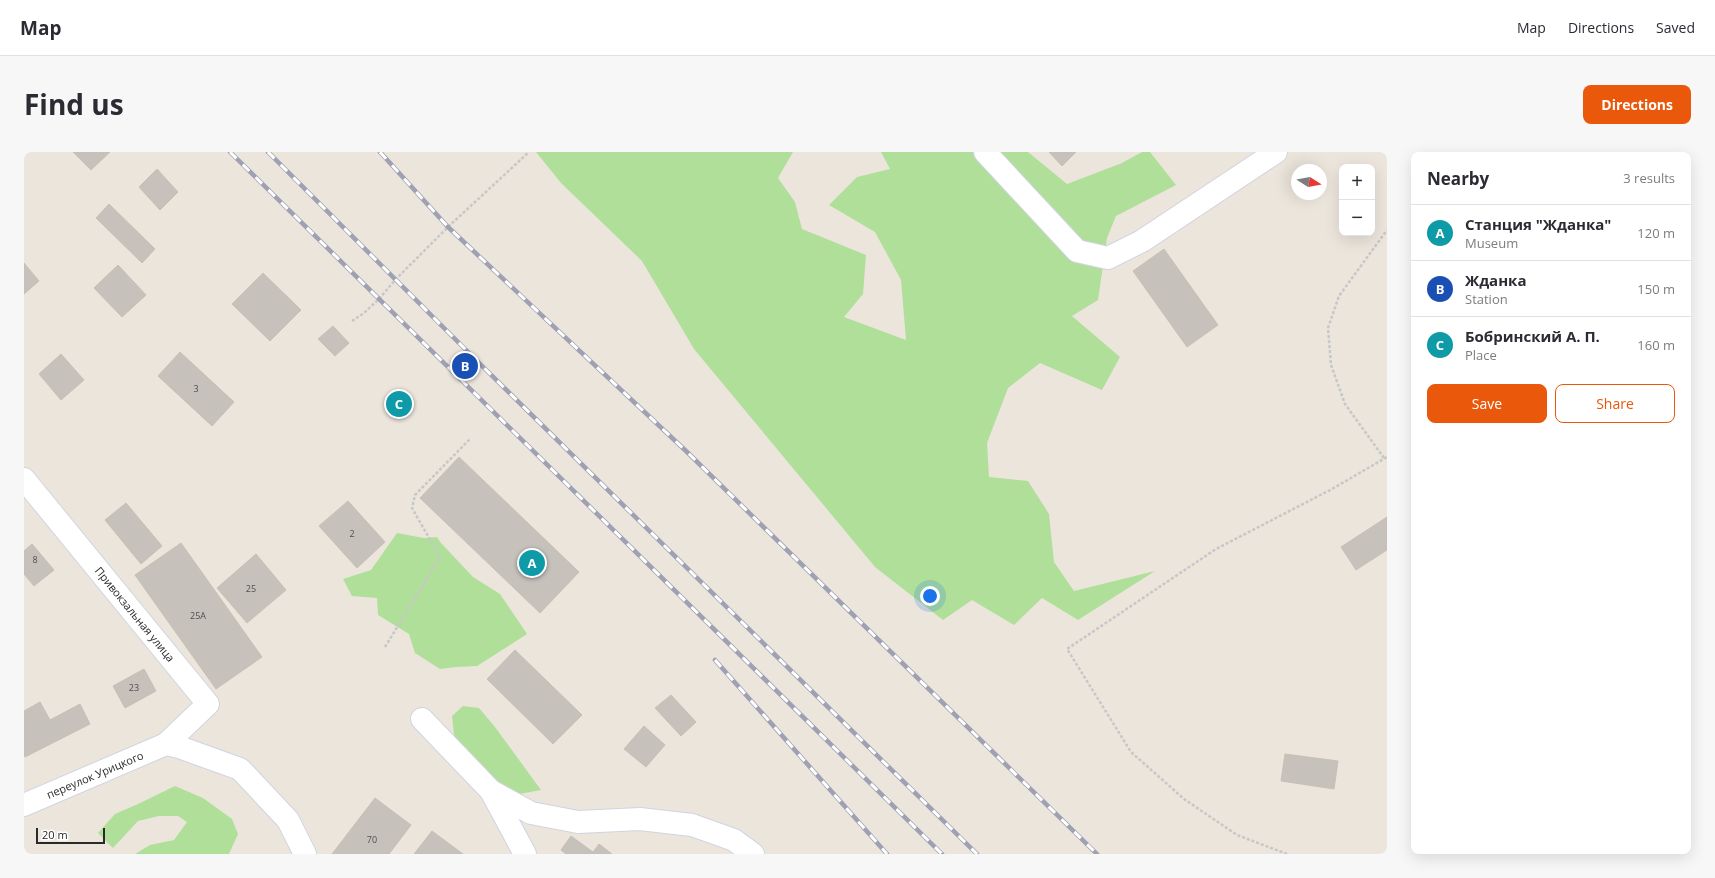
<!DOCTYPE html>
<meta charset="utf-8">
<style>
:root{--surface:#fff;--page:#f7f7f7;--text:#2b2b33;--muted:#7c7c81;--line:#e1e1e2;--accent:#ea580c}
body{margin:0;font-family:"Open Sans",sans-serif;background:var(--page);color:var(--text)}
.controls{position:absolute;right:12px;top:12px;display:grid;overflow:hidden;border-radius:8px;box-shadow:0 4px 16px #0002}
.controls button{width:36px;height:36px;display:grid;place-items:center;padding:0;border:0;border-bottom:1px solid var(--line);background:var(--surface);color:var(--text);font:20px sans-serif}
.compass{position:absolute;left:1267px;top:12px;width:36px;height:36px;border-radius:50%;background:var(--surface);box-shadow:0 4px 16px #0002;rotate:101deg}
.scale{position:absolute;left:12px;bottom:10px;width:69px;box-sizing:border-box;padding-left:4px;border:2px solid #292929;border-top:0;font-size:11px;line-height:14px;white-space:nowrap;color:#292929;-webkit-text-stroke:3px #fff;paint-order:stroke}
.you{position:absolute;left:906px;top:444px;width:14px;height:14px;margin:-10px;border:3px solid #fff;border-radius:50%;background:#1a73e8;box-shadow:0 0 0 6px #1a73e833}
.badge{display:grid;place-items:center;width:26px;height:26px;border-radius:50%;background:var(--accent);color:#fff;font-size:13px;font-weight:700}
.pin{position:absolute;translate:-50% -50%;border:2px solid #fff;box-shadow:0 1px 4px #0006}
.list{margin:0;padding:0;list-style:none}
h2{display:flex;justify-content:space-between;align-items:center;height:52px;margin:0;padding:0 16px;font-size:17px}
h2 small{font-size:13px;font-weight:400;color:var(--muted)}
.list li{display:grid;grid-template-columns:26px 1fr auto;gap:12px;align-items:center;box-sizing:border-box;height:56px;padding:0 16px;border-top:1px solid var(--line)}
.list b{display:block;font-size:15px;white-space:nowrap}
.list p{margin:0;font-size:13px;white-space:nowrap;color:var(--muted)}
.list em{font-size:13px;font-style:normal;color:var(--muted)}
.actions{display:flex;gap:8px;padding:12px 16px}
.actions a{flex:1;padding:9px 0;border:1px solid var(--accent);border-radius:8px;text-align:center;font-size:14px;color:var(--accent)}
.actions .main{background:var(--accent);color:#fff}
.map{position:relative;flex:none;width:1363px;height:702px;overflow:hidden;border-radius:8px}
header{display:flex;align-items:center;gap:24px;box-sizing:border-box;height:56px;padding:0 20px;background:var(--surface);border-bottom:1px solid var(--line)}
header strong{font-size:19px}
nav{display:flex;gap:22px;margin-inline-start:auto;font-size:14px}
.intro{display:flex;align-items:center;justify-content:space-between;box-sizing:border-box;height:96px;padding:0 24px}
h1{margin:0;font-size:28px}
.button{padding:10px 18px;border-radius:8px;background:var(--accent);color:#fff;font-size:14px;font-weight:700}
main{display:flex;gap:24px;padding:0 24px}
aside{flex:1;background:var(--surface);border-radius:8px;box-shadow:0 4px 16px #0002}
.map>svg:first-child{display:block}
</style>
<header>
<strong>Map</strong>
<nav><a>Map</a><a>Directions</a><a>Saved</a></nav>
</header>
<div class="intro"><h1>Find us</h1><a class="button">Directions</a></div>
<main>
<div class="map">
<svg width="1363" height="702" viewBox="0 0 1363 702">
<rect width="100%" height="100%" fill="#ebe5dc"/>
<g fill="#b0df9a">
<path d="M512,0H769L754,26L771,50L778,77L842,103L839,142L820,165L882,188L877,128L851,80L805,53L833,25L866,17L857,0H1004L1043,32L1098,11L1118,0H1126L1152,33L1092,64L1083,86L1074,148L1048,164L1096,205L1078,238L1016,211L984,236L963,291L965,325L1004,329L1025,362L1030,410L1050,439L1131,419L1054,468L1018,446L990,473L948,448L919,468L851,415L670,197L618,109L537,31Z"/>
<path d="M373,381L400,386L413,385L417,391L449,425L476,442L503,482L453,514L432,515L416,517L391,501L385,482L354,463L353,446L328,444L319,427L347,418Z"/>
<path d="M439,554L455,556L471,575L517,638L490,643L471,631L450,609L430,583L428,564Z"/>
<path d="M151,634L179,646L208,667L214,682L205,702H111L126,693L150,688L163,670L154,664H135L114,669L89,696L74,681L91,662L114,652Z"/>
</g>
<g fill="#c6c1bb" stroke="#c6c0b5">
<path d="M49,0H86L67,18Z"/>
<path d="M1025,0H1052L1038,14Z"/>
<path d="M133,17L154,40L136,58L115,35Z"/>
<path d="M85,52L131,97L118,111L72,66Z"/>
<path d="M1140,97L1194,173L1163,195L1109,119Z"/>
<path d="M0,111L15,129L0,142Z"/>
<path d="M94,113L122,143L98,165L70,136Z"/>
<path d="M239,121L277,158L246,189L208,152Z"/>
<path d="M309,174L325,191L311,204L294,187Z"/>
<path d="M156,200L210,250L188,274L134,224Z"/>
<path d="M37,202L60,228L37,248L15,222Z"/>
<path d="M435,305L555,420L516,461L396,346Z"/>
<path d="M324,349L361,390L333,416L295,374Z"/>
<path d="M102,351L138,394L117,412L81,368Z"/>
<path d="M1363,365V398L1332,418L1317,395Z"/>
<path d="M157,391L238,505L192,537L111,423Z"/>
<path d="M8,392L30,418L10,434L0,422V399Z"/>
<path d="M232,402L262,438L223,471L193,436Z"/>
<path d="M491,498L558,563L529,592L463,527Z"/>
<path d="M120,517L132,539L101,556L89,534Z"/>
<path d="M647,543L672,570L657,584L631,556Z"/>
<path d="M16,550L26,568L56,552L66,572L1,605L0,603V559Z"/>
<path d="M620,574L641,593L622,615L600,597Z"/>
<path d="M1261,602L1314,609L1310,637L1257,629Z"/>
<path d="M351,646L387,673L365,702H308Z"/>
<path d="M408,679L439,702H390Z"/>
<path d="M547,684L569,700L575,692L588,702H542L537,698Z"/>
</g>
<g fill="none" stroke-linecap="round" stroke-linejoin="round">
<defs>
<g id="minor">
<path d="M961,0L1053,99L1084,106L1118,89L1252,0"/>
<path id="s1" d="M0,327L184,552L142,592L0,653"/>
<path d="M398,567L467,639L507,661L554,670L616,667L668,673L710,688L729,702"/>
<path d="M142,592L155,595L216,617L264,668L281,702"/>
<path d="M467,639L501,702"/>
</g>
</defs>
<use href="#minor" stroke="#d1d4e1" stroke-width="24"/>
<g stroke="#c7c7c7" stroke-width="2.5" stroke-dasharray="3 2" stroke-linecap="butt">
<path d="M328,169L340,161L355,147L372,127L424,75L505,0"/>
<path d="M1360,306L1321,252L1307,213L1304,176L1315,144L1363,78"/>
<path d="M361,495L416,405L388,356L391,343L446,287"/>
<path d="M1263,702L1213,683L1160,647L1107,600L1043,497L1192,397L1308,337L1363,305"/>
</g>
<use href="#minor" stroke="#fff" stroke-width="22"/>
<defs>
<g id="rail">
<path d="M206,0L918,702"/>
<path d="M244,0L449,205L953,702"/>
<path d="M356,0L424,75L662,299L1073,702"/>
<path d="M691,508L863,702"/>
</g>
</defs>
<use href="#rail" stroke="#9fa1b3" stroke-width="4.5"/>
<use href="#rail" stroke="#fff" stroke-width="3" stroke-dasharray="9" stroke-linecap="butt"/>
</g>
<g text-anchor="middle" stroke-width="3" stroke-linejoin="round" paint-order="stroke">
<g font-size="9" fill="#504f4e">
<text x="172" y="240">3</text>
<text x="328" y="385">2</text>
<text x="11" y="411">8</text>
<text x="227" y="440">25</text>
<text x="174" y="467">25А</text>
<text x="110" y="539">23</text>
<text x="348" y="691">70</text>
</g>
<g font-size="11" fill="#292929" stroke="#fff">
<text dy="4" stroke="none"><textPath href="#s1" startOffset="175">Привокзальная улица</textPath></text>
<text transform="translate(71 623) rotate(-23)" y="4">переулок Урицкого</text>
</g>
</g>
</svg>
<div class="controls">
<button>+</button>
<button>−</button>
</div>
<svg class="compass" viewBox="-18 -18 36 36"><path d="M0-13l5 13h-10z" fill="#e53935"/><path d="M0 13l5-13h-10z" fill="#7c7c81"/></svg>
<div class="scale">20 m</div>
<div class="you"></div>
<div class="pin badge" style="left:508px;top:411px;background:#0f9aa8">A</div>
<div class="pin badge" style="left:441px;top:214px;background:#1a4fb4">B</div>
<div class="pin badge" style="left:375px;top:252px;background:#0f9aa8">C</div>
</div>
<aside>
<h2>Nearby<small>3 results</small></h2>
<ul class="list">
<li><span class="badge" style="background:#0f9aa8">A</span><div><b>Станция &quot;Жданка&quot;</b><p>Museum</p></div><em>120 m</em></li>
<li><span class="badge" style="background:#1a4fb4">B</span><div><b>Жданка</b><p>Station</p></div><em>150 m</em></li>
<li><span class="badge" style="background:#0f9aa8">C</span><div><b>Бобринский А. П.</b><p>Place</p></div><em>160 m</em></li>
</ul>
<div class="actions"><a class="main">Save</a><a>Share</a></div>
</aside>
</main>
